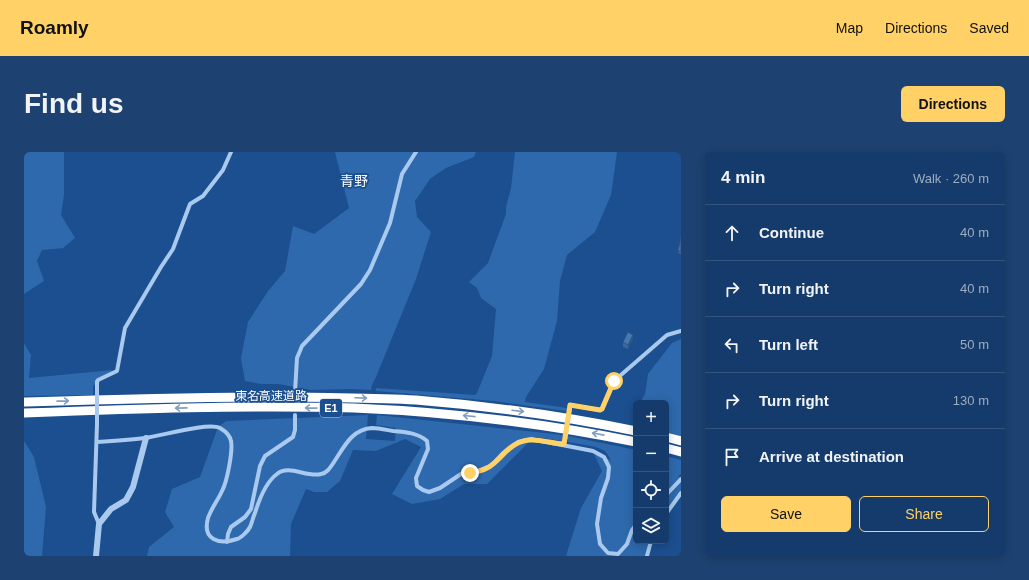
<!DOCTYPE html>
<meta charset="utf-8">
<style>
:root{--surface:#143b6b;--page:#1d4271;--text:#f1f3f6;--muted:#9dadc1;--line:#33557e;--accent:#ffd166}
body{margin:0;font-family:Arial,"Noto Sans JP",sans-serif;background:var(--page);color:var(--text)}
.controls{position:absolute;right:12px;bottom:12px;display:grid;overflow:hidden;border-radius:6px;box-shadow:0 2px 10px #0003}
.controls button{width:36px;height:36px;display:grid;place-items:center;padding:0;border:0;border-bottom:1px solid var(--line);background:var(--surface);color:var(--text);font:20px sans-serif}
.stop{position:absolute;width:12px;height:12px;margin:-9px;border:3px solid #ffd166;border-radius:50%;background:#fff}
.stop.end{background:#ffd166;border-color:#fff;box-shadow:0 1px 4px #0008}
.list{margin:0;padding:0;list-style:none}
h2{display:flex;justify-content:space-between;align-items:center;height:52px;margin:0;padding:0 16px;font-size:17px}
h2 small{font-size:13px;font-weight:400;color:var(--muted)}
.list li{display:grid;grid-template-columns:26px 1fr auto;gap:12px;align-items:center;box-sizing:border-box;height:56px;padding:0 16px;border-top:1px solid var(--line)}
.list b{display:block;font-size:15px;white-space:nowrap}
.list em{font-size:13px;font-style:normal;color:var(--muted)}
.actions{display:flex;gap:8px;padding:12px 16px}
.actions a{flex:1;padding:9px 0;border:1px solid var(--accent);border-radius:6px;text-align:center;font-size:14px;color:var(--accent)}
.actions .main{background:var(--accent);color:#111}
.icon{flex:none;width:22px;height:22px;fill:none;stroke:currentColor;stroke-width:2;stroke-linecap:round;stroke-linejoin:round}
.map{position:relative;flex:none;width:657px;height:404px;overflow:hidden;border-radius:6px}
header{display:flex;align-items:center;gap:24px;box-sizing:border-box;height:56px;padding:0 20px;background:var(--accent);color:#111}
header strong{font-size:19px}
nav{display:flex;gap:22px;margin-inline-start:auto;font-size:14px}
.intro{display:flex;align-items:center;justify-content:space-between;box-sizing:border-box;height:96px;padding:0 24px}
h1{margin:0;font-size:28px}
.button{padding:10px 18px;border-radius:6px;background:var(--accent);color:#111;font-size:14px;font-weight:700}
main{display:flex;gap:24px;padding:0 24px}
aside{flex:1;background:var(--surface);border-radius:6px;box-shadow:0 2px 10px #0003}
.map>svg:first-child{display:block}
</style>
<header>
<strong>Roamly</strong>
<nav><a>Map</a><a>Directions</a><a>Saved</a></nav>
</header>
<div class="intro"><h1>Find us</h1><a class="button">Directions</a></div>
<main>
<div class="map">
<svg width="657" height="404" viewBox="0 0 657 404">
<rect width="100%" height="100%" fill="#1b4f8f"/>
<g fill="#2e69ad">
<path d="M0,0H40V43L37,63L51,86L39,96L18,98L13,109L20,129L0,142Z"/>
<path d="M311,0H452L450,5L422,16L406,27L391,49L393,65L407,80L392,127L352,225L348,233L347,238L327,237L287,238L255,232H237L221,229L217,206L224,170L244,139L261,119L269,74L290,82L325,56Z"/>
<path d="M491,0H593L587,43L571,80L543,103L536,129L533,169L520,217L502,245L501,250L543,256L542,259L470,249L352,239V236L451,243L453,241L468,204L472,157L457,146L453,136L445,130L464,111L482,62V55L487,36Z"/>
<path d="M657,187V286L642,280V251H616L621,242L624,222L648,191Z"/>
<path d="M0,191L7,203L5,226L89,218L69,234V243L0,244Z"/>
<path d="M344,263L342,287L371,289L372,276L352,273L353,263L539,283L538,289L510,285L463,332H440L416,347L388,352L368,342L397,295L381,287L352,299L329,298L316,329L303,340H290L282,337L267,372L266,404H123L125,395L150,375L141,360L148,337L176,325L194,275L202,269Z"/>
<path d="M544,284L612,298V389H627L623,404H542L557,356L578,319L570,302L587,308L581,299L572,295L544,290Z"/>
<path d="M0,289L10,305L22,355L18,404H0Z"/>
<path d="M642,304L657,308V322L654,324L657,326V342L642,364Z"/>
</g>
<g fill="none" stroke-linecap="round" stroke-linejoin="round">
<g stroke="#a9c9ee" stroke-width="4">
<path d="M73,230L74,228L93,219L101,176L137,115L149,97L166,52L179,44L199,18L207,0"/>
<path d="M271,240L273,206L278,194L337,132L346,118L366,71L378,22L392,0"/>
<path d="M546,256V253L576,258L578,257L590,229L643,183L657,179"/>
<path d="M73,272L70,360L75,372"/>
<path d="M73,290C89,289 105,288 121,286C137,284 184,270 196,276C201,279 206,283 207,289C209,299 203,330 198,339C194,348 187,357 184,366C178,388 195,393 213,387C217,386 224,379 226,375C228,371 229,365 231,361C235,348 242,330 253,322C265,312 283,326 297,322C303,321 306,316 310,310C320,295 328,277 348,276C355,276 363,278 369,279C382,280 394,281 403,289L404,297L392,326L393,334L399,338L405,340L416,336L437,322L454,319L468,313L479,301L494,290L507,287L569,299L580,305L585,315L584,326L577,346L573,372L576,392L584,401L594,402L603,392L608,378L612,373"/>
<path d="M642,343L657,327"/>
<path d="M642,362L657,341"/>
<path d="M203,390L204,382L207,375L221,365L227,357L236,314L241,304L269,285L271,278V263"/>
<path d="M623,404L627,389"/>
</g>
<path stroke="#a9c9ee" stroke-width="6" d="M72,404L75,372L87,357L102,348L109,335L122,286"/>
<g stroke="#fff" stroke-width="9">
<path d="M0,250C93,247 185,244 278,245C316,246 354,246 392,248C466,254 539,264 612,279"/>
<path d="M0,261C110,257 220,253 330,256C425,260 519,271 612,290"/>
<path d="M642,285L657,289"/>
<path d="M642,296L657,300"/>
</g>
<g stroke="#a9c9ee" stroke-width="4">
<path d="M73,230V272"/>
<path d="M541,289L546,256"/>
</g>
</g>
<g fill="#3a679d">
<path d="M657,85V102L654,101Z"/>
<path d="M609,187L604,197L599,195V190Z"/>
</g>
<path fill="#305480" d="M609,183V187L604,197V193Z"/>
<g fill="#4478b7" stroke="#305480">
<path d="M657,85V99H654Z"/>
<path d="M604,180L609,183L604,193L599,190Z"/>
</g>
<defs><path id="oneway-shaft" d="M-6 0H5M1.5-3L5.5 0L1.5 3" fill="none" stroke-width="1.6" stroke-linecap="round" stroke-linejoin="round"/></defs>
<g stroke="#829ec1">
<use href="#oneway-shaft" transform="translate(337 246) rotate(2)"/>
<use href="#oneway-shaft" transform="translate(39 249) rotate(-1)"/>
<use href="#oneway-shaft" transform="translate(157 256) rotate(179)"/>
<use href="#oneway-shaft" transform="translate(287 256) rotate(-179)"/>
<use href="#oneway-shaft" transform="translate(494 259) rotate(7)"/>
<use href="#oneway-shaft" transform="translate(445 264) rotate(-174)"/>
<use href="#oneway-shaft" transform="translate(574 282) rotate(-169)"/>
</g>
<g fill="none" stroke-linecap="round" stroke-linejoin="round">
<path stroke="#ffd166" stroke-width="5" d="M446,321C453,320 463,318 469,312C481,302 488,289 506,288C516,287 530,292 540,292L546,253L576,258L578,257L590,229"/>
</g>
<g text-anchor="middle" stroke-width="3.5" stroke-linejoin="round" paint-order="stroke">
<rect fill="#1b4f8f" stroke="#bbcadd" stroke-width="1" x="296" y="247" width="22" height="18" rx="3"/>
<g font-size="11" font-weight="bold" fill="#fff">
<text x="307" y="260">E1</text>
</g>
<g font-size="12" fill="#fff" stroke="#1b4f8f">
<text x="247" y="248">東名高速道路</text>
</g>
<g font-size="14" fill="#fff" stroke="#1b4f8f">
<text x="330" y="34">青野</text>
</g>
</g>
</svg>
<div class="controls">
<button>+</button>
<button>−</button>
<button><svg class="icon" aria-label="locate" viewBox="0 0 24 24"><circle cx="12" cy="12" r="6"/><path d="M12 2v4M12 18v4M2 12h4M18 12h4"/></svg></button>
<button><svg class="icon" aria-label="layers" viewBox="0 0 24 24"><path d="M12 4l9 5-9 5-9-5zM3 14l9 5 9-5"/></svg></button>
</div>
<div class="stop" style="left:590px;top:229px"></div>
<div class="stop end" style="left:446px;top:321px"></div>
</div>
<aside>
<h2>4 min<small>Walk · 260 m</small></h2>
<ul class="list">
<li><svg class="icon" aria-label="ahead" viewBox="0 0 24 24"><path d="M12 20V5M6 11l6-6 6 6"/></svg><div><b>Continue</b></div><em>40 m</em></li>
<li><svg class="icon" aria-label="right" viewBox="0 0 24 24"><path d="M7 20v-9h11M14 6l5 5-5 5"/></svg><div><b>Turn right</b></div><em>40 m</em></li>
<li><svg class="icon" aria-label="left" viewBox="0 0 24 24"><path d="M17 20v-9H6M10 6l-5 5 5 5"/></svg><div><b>Turn left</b></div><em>50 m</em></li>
<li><svg class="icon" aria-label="right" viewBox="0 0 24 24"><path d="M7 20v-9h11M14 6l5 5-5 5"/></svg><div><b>Turn right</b></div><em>130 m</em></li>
<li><svg class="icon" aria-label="arrive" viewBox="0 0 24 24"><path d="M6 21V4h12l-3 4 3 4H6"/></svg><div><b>Arrive at destination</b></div></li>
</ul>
<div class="actions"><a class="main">Save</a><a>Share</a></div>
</aside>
</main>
